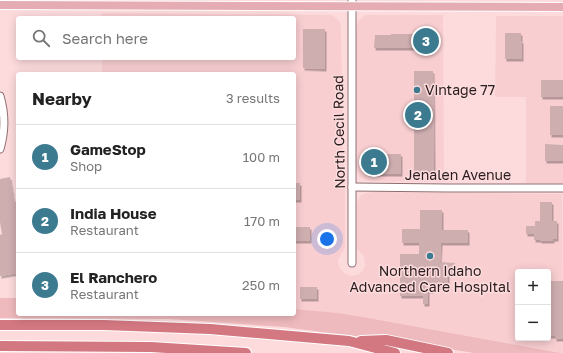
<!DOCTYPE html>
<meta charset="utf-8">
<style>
:root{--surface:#fff;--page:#f6f6f6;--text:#222;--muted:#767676;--line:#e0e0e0;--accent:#3c7a90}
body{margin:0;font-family:"Golos Text",sans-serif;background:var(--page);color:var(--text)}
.controls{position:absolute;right:12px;bottom:12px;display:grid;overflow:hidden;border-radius:4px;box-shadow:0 2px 10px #0003}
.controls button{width:36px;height:36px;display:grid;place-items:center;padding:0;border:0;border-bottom:1px solid var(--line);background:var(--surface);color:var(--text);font:20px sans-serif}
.you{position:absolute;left:327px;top:239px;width:14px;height:14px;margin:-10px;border:3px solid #fff;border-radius:50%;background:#1a73e8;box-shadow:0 0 0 6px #1a73e833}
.badge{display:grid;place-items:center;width:26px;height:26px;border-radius:50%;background:var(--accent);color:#fff;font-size:13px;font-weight:700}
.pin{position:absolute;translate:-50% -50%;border:2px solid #fff;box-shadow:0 1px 4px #0006}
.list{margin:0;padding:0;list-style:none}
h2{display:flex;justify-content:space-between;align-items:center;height:52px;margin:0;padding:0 16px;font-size:17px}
h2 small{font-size:13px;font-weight:400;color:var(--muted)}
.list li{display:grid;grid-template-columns:26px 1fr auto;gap:12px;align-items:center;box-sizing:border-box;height:64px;padding:0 16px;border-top:1px solid var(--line)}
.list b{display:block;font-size:15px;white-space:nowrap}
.list p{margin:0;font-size:13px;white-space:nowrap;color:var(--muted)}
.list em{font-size:13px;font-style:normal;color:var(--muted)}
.icon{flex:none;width:22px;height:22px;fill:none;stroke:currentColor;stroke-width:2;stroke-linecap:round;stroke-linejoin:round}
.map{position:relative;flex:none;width:563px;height:353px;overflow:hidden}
.search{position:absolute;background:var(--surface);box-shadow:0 2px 10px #0003;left:16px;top:16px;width:280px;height:44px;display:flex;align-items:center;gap:10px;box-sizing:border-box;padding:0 14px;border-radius:4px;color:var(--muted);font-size:15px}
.panel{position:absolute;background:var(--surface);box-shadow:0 2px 10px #0003;left:16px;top:72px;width:280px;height:244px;border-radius:4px}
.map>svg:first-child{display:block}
</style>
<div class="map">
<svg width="563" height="353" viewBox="0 0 563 353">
<defs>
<filter id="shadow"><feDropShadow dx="1.5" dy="2.5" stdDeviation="0" flood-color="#0004"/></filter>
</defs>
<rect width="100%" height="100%" fill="#fddbdd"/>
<g fill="#f8ced1" fill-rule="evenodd">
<path d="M102,13L326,15H332L336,18L340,22L341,26L343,162L345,187V248L338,260L339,267L344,273L351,276L358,275L363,270L365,265L364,256L358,250L357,248V203L361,195L366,193L373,192L562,194L563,353L363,317L339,313L294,309V74H102V58H294V18H102ZM518,272H548V338H518Z"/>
<path d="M365,15H443L444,182L367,181L359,177L358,174L356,171V29L358,21Z"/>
<path d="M496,16H563V183H526V97H495Z"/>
</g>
<path fill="#efbabd" d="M0,298H18V314H294V309L339,313L363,317L561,353H474L405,342L322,332L284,327L169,319L0,318Z"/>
<g fill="#cfaeb0" filter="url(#shadow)">
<path d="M303,29H325V69L303,68Z"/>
<path d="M505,33H521V41H522V59H505Z"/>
<path d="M391,34H417V35H433V48H374L375,35H391Z"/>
<path d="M414,71H433L434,171H414Z"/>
<rect x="541" y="80" width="22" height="17"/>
<rect x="550" y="106" width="13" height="29"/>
<path d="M545,144L563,145V161H545Z"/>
<rect x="368" y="154" width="33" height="20"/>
<path d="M10,177L14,202L18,201V218L16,219L18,228V273L0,276V235L2,234L0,222V179Z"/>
<rect x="294" y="183" width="6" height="17"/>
<path d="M540,202H552V221H557V239H553V241H540V240H534V234H526V226H535V221H540Z"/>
<path d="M420,210H442V230H468V243H441L440,262L455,263V274H448V282H442L439,288L437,289L433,290V291H428V304H423V296H400V254H419V243H402V229H420Z"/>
<rect x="294" y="227" width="16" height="14"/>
<path d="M548,281H563V339H555V336H548Z"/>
<rect x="300" y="287" width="17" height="12"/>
</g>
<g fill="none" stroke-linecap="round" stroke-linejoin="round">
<defs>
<g id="minor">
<path d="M352,0V263"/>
<path d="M0,96C5,113 5,132 0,149"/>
<path d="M352,187L447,188H563"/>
</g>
<path id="major" d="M0,5L563,7"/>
<g id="highway">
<path d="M0,325H104L210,329L349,341L395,353"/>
<path d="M361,341L386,340L448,353"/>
<path d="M0,346L151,347L246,353"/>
</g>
</defs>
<use href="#minor" stroke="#8e7072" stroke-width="9"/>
<use href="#major" stroke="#fff" stroke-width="10"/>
<use href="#highway" stroke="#fff" stroke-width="12"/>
<use href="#minor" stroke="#fff" stroke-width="7"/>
<use href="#major" stroke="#e5adb3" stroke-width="8"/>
<use href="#highway" stroke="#d37781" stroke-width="10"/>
</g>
<g fill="#3c7a90" stroke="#fddbdd" stroke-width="1.5">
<circle cx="417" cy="90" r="4"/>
<circle cx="430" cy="256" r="4"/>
</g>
<g text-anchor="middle" stroke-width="3" stroke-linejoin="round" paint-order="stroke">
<g font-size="14" fill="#281c1d" stroke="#fddbdd" text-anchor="start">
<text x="425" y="95">Vintage 77</text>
<text x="430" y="276" text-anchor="middle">Northern Idaho<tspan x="430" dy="16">Advanced Care Hospital</tspan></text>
</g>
<g font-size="14" fill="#281c1d" stroke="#fddbdd">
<text transform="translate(339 132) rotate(-91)" y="5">North Cecil Road</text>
<text x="458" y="180">Jenalen Avenue</text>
</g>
</g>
</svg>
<div class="controls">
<button>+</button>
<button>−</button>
</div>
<div class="you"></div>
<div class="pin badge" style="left:374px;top:162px">1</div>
<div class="pin badge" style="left:418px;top:115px">2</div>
<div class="pin badge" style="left:426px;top:41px">3</div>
<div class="search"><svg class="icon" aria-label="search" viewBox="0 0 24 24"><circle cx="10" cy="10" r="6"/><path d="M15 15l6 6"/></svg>Search here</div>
<section class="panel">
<h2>Nearby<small>3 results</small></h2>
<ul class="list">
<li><span class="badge">1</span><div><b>GameStop</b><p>Shop</p></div><em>100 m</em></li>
<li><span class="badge">2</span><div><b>India House</b><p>Restaurant</p></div><em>170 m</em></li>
<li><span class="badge">3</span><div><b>El Ranchero</b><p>Restaurant</p></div><em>250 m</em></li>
</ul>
</section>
</div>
